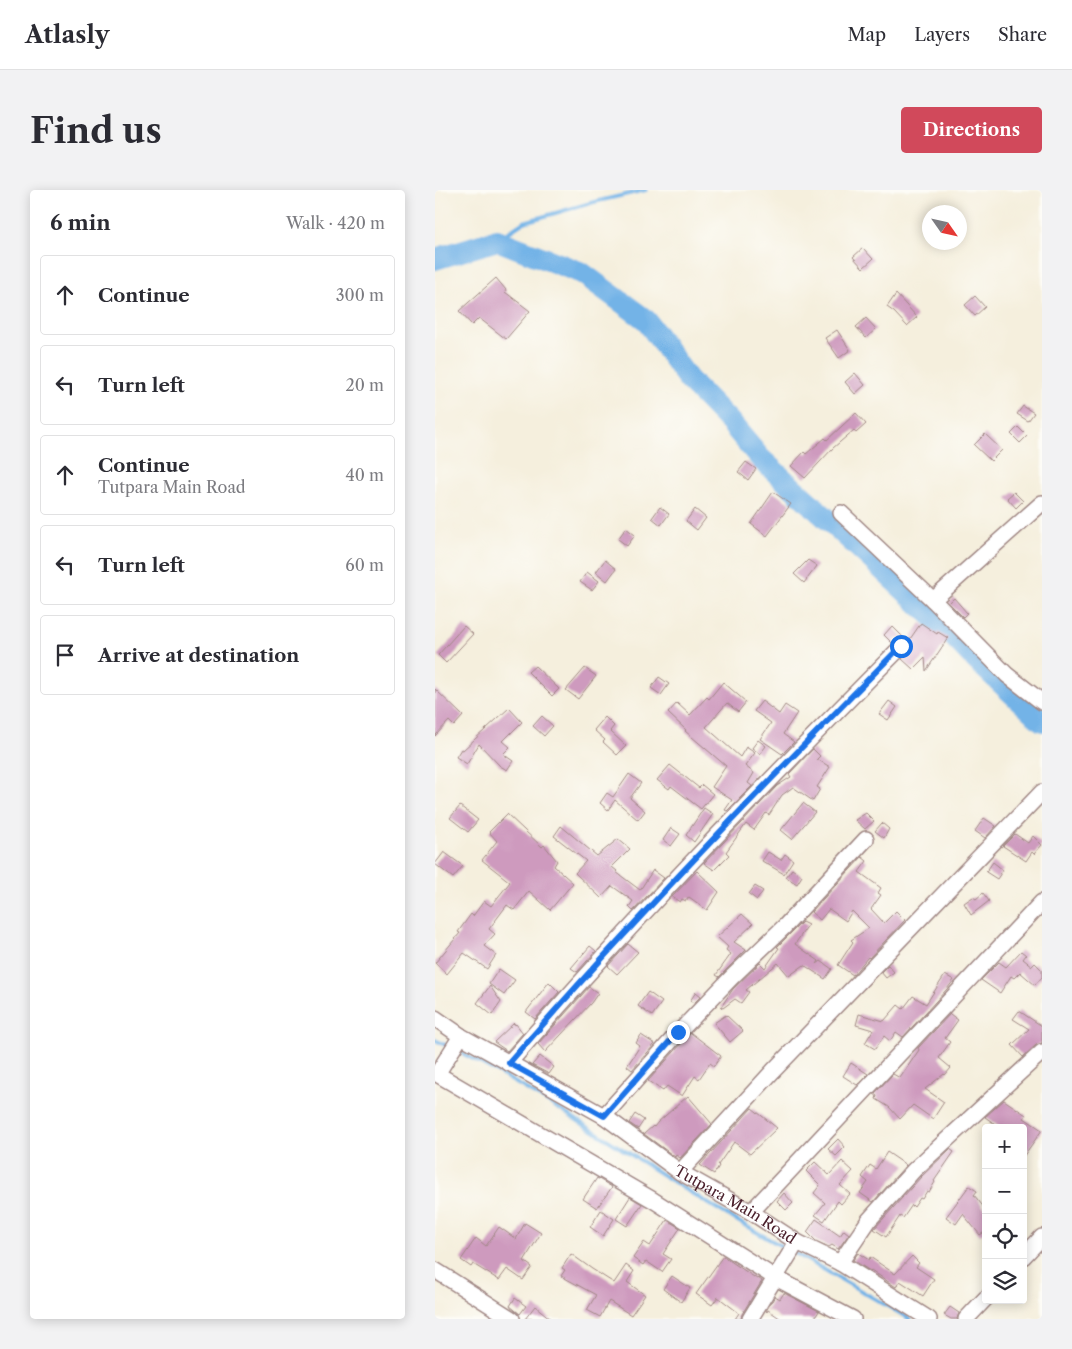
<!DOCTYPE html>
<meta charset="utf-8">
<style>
:root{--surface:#fff;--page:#f2f2f3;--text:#2b2b33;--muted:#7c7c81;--line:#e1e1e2;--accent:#d1495b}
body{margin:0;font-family:"Libre Caslon Text",serif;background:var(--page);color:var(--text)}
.controls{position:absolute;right:15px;bottom:15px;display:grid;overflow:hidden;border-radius:5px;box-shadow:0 2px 12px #0003}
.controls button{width:45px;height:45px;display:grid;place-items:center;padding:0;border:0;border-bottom:1px solid var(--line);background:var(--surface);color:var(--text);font:25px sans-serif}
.compass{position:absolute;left:487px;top:15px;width:45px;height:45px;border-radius:50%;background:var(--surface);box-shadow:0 2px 12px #0003;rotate:124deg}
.stop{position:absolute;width:15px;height:15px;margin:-11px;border:4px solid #1a73e8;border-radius:50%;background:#fff}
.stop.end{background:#1a73e8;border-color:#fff;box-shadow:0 1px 5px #0008}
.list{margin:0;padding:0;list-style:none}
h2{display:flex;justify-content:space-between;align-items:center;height:65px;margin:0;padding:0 20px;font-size:21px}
h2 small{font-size:16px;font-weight:400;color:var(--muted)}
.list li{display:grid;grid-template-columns:32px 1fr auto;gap:15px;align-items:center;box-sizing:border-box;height:80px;margin:0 10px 10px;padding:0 10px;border:1px solid var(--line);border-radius:5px}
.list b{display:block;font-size:19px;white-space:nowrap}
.list p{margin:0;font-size:16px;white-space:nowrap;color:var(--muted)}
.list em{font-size:16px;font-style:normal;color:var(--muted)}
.icon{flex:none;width:28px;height:28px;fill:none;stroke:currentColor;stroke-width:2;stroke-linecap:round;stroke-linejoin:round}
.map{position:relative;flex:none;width:607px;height:1129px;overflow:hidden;border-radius:5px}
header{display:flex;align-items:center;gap:30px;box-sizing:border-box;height:70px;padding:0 25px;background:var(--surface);border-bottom:1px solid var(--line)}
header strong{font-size:24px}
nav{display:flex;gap:28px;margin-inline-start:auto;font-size:18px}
.intro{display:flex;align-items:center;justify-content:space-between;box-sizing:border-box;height:120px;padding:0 30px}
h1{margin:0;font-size:35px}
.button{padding:12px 22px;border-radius:5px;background:var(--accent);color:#fff;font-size:18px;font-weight:700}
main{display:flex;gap:30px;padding:0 30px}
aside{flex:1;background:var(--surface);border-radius:5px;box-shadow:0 2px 12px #0003}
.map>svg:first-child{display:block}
</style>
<header>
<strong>Atlasly</strong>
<nav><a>Map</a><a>Layers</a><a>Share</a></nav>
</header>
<div class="intro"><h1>Find us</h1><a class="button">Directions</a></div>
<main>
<aside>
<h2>6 min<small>Walk · 420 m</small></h2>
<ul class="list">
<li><svg class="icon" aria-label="ahead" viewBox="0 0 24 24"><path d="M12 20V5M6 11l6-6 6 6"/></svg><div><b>Continue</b></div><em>300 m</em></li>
<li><svg class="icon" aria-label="left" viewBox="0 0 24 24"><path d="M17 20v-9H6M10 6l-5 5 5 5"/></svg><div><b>Turn left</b></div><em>20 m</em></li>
<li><svg class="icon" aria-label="ahead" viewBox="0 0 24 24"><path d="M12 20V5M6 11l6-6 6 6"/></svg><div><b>Continue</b><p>Tutpara Main Road</p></div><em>40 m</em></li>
<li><svg class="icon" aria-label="left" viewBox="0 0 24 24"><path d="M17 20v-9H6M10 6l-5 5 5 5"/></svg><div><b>Turn left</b></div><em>60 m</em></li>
<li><svg class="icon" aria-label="arrive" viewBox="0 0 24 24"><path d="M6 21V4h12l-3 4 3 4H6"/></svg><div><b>Arrive at destination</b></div></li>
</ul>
</aside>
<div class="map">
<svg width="607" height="1129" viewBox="0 0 607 1129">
<rect width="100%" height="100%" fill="#fdfcf7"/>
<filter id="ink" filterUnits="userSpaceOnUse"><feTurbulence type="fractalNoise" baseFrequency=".02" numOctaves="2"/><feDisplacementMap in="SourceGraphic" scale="10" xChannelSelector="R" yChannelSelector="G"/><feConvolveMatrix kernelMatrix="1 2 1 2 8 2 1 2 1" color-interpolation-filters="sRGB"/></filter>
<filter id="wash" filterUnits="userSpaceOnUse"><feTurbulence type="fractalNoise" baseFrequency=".0096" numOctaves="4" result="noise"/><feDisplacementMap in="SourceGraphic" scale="20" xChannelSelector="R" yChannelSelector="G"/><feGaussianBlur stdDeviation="1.12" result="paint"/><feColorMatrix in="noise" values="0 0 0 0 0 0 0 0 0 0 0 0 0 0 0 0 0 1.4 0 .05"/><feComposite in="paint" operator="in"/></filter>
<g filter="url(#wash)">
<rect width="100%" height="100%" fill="#f5efdd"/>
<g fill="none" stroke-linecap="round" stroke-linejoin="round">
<g stroke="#73b3e7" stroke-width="4">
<path d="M62,50L89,32L159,12L211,0"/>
<path d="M0,850L15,857"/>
<path d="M21,860C136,919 239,999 354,1060"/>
<path d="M360,1063L475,1129"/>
</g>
<path stroke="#73b3e7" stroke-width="22" d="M0,69L62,50L147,83L211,130L253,189L295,232L326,269L433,366L516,444L540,469L607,531"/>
</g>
<g id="blocks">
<g fill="#ce9abe">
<path d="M428,58L438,69L428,78L418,67Z"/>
<path d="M61,88L71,100L70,102L95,121L71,149L44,128L37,135L24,121Z"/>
<path d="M461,104L482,127L472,136L459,122L452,117Z"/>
<path d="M540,106L550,117L540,126L530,115Z"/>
<path d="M431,128L441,139L431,148L421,137Z"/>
<path d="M402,140L415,160L404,168L390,148Z"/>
<path d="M420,183L430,195L420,204L410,192Z"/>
<path d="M588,216L599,223L593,231L582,224Z"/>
<path d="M421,223L431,234L421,243L419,240L398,258L370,288L356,276L369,262L371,264L390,248L392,250Z"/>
<path d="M583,237L592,246L585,253L576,244Z"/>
<path d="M550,244L567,260L556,271L539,255Z"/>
<path d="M311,272L321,279L313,290L303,282Z"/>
<path d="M338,302L356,314L332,346L316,334Z"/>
<path d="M579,302L588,311L581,318L572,308Z"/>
<path d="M225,317L234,324L226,335L217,328Z"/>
<path d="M260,319L271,328L262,340L251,331Z"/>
<path d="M191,338L200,345L192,356L183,349Z"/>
<path d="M170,370L181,379L172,391L161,382Z"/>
<path d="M373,370L382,376L369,393L359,384Z"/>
<path d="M152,382L164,391L157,400L145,392Z"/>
<path d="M519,408L532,423L528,427L514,413Z"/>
<path d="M486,433L502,444L503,442L513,448L491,481L490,467L478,479L467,469L475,460L473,452Z"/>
<path d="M29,436L38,444L11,473L3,465Z"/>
<path d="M457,436L469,448H463L457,453L449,445Z"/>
<path d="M100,476L124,499L117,506L93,482Z"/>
<path d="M150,478L161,486L143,509L131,500Z"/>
<path d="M224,487L234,494L226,505L216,498Z"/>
<path d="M288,492L311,512L303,522L292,513L271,537L305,567L311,557L320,563L310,576L319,583L313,593L317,596L292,621L290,620L297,610L277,597L291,576L250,541L251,540L233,523L242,513L255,525L272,507L274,509Z"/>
<path d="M0,499L28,526L19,536L14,531L0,546Z"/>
<path d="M327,511L344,524L350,515L362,523L348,544L359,552L347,564L325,549L336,533L319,521Z"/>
<path d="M454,511L462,517L453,530L444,524Z"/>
<path d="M74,518L87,532L68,551L75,557L68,564L78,571L72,580L65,576L44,554L32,574L21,567L26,559L28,560Z"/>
<path d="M107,526L118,536L109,546L98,536Z"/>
<path d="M170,527L179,536L175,541L191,556L182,565L168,552L170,550L159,540Z"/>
<path d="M323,550L331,556L325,564L317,558Z"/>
<path d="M378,559L385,566L382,569L395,577L382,597L385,599L378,611L358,597L347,605L334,625L331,623L319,640L311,634L291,662L294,665L279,680L269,673L342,596L356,587L354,584Z"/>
<path d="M235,575L264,598L267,595L278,604L266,619L236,596L234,599L222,590Z"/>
<path d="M194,584L206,593L195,608L210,621L203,630L180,610L173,620L165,613L172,603L178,607Z"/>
<path d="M368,613L380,622L357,649L346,640Z"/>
<path d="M25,616L43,630L33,642L15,628Z"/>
<path d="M269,618L278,624L259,652L251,645Z"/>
<path d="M431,623L439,631L430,639L420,630Z"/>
<path d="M72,624L107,657L109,655L122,671L119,676L138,693L115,720L94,701L79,720L72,715L54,739L60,744L49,756L61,765L52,779L29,763L12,784L0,773L25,743L23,742L36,724L38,726L49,711L56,716L75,692L47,670L62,651L54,642Z"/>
<path d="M549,628L561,636L550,648L540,641Z"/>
<path d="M447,633L454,639L449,648L440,641Z"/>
<path d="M126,636L162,666L183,649L195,659L177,677L182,681L181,682L205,700L218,680L229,688L198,721L194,717L198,711L177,696L166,708L140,683L151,671L119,646Z"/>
<path d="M236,638L245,644L236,656L228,650Z"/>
<path d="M580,644L593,653L598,646L607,655L599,664L597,662L591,671L568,656Z"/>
<path d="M9,662L28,676L18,688L0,674Z"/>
<path d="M333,662L346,670L350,664L358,670L349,684L327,671Z"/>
<path d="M427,667L432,671L424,682L446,698L443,703L446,705L436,719L449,733L461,721L470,730L434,768L433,767L418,785L403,775L418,752L416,750L434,738L417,721L411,731L394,719L385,730L376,722Z"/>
<path d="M558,672L568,680L562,689L551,682Z"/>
<path d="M357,679L367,686L362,694L351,687Z"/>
<path d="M262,681L284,702L272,720L254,707L251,711L247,709L245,712L237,707Z"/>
<path d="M320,696L328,701L322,710L314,704Z"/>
<path d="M548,703L554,711L536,725L529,713L538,707L541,709Z"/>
<path d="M307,724L318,734L299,752L311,760L284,787L281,785L296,764L291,760L293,757L282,747Z"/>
<path d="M367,732L373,735L360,754L384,771L382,774L386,771L397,779L390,789L369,775L354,786L343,773L311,800L314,802L306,813L300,809L288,818L286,817L298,799L325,773L330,778L344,758L342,757Z"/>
<path d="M193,754L203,762L182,784L173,776Z"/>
<path d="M155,756L161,761L142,782L136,778Z"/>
<path d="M586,761L591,765L588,769L597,776L600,773L607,780V787L600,795L585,782L579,788L576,786L565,803L546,790L564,772L571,777Z"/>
<path d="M453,775L459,782L451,788L446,782Z"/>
<path d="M64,779L80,790L69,805L54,794Z"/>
<path d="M510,785L519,790L512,799L468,847L461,842L455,851L449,846L440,859L430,853L438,840L421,835L424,824L449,831L463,815L468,819L478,806L491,814Z"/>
<path d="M114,792L124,802L100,829L91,822Z"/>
<path d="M55,796L66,812L57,825L42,813Z"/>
<path d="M154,797L163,803L156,813L110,862L103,854Z"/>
<path d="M213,802L227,812L217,826L203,816Z"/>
<path d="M261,802L266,806L259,813L255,811Z"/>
<path d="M584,821L607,836V853L601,855L588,867L577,855L594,839L578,829Z"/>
<path d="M515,824L523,830L510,848L515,852L504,868L516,878L510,885L509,884L490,899L509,912L498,929L478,915L465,929L454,917L441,909L442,906L439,904L458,884L465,888L484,860L483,858Z"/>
<path d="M291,825L308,841L295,852L279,833Z"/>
<path d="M79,833L80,835L81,834L88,843L72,861L59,852Z"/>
<path d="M256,843L286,866L279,876L275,873L264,889L260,886L247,906L232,896L228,901L213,891Z"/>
<path d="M206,845L220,854L197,880L192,876L205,856L201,853Z"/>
<path d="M105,866L119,877L114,884L97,875Z"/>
<path d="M416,873L433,884L422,895L408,886Z"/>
<path d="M253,906L277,934L245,968L241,965L240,967L209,944L218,936L219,937L223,932Z"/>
<path d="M569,910L591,925L589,928L607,940L588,967V938H566L550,927Z"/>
<path d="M317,918L342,938L315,964L299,952L283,975L284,976L279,984L265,975Z"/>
<path d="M200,924L209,930L203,939L194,933Z"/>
<path d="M403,949L410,957L401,966L393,959Z"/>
<path d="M515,959L519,962L499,991L500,992L494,1002L492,1001L487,1009L485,1008L479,1017L477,1015L468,1028L465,1026L451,1047L439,1039L486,987Z"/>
<path d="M452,962L471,975L438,1012L425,1003L433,992L427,987L435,975L441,979Z"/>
<path d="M407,971L418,981L405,995L415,1004L406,1014L403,1011L389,1031L380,1025L390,1013L379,1003L385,995L371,981L380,972L394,985Z"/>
<path d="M162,988L177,997L162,1018L148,1009Z"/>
<path d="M534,996L542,1001L539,1005L551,1020V1041L545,1045L528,1024L521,1034L511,1027Z"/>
<path d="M349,1003L358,1013L351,1020L342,1011Z"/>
<path d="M195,1007L207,1014L192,1036L181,1029Z"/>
<path d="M166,1020L179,1029L168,1046L155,1037Z"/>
<path d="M381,1029L405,1046L409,1040L414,1044L403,1059L397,1055L394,1057L381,1051L372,1042Z"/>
<path d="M232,1030L245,1038L228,1064L236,1069L227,1082L211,1071L208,1075L198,1068L209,1052L215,1056Z"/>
<path d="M90,1033L106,1043L89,1071L97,1077L88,1090L72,1079L64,1090L38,1074L36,1077L26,1070L41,1048L51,1056L64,1037L81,1049Z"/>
<path d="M423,1063L434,1070L435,1067L460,1084L477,1066L484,1073L481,1077L499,1089L488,1106L465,1091L461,1097L436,1080L435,1081L418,1070Z"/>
<path d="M136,1064L157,1079L179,1093L191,1075L199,1081L192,1092L210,1105L196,1125L174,1111L165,1127L152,1120L161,1105L126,1086L130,1080L127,1078Z"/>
<path d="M288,1066L322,1089L323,1088L327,1091L307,1124L306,1129H300L304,1123L283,1107L277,1115L261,1104Z"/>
<path d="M237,1086L255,1098L246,1112L228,1099Z"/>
<path d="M349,1103L384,1121L379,1129H346L333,1120L332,1122L331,1121L340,1106L345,1109Z"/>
<path d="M80,1108L91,1116L85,1124L75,1116Z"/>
<path d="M100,1116L116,1129H90Z"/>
<path d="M515,1117L524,1123L522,1129H516L509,1125Z"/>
</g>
</g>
</g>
<g filter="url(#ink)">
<use href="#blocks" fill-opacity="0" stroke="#a08784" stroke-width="1"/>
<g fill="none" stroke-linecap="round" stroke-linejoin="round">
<defs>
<g id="minor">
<path d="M406,323L498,410L572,485L607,512"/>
<path d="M498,410L607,313"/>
<path id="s1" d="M0,828L26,846L169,926L245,982L316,1022L362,1052L405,1073L494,1129"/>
<path d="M26,846L2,884L218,1010L339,1087L418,1129"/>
<path d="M74,873C199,729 332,592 466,457"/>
<path d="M169,926L243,843L297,787L350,736L431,649"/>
<path d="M245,982L338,881L607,602"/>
<path d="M316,1022L607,712"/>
<path d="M588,1067L607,1047"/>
<path d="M405,1073L434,1030L479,980L607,862"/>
<path d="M0,1080L77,1129"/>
<path d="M315,1129L362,1052"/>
<path d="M531,1129L551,1108"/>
</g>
</defs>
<use href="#minor" stroke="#a08784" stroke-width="18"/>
<use href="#minor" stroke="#fff" stroke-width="15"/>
</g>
</g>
<g fill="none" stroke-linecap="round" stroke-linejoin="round" filter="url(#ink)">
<path stroke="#1a73e8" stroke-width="6" d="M243,842L169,926L74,873C199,729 332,592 466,456"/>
</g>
<g text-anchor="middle" stroke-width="4.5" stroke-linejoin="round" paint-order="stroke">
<g font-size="15" fill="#4a1f2b" stroke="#fdfcf7">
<text dy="5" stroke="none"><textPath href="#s1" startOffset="354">Tutpara Main Road</textPath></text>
</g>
</g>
</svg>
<div class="controls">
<button>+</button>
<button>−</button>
<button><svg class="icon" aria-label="locate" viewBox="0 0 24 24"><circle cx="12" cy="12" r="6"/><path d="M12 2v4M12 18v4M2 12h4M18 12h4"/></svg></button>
<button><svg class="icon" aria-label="layers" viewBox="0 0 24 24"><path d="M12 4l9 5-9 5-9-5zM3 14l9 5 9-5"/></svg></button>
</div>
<svg class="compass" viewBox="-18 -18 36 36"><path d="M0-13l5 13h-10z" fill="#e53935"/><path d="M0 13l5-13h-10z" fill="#7c7c81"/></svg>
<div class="stop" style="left:466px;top:456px"></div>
<div class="stop end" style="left:243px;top:842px"></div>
</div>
</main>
